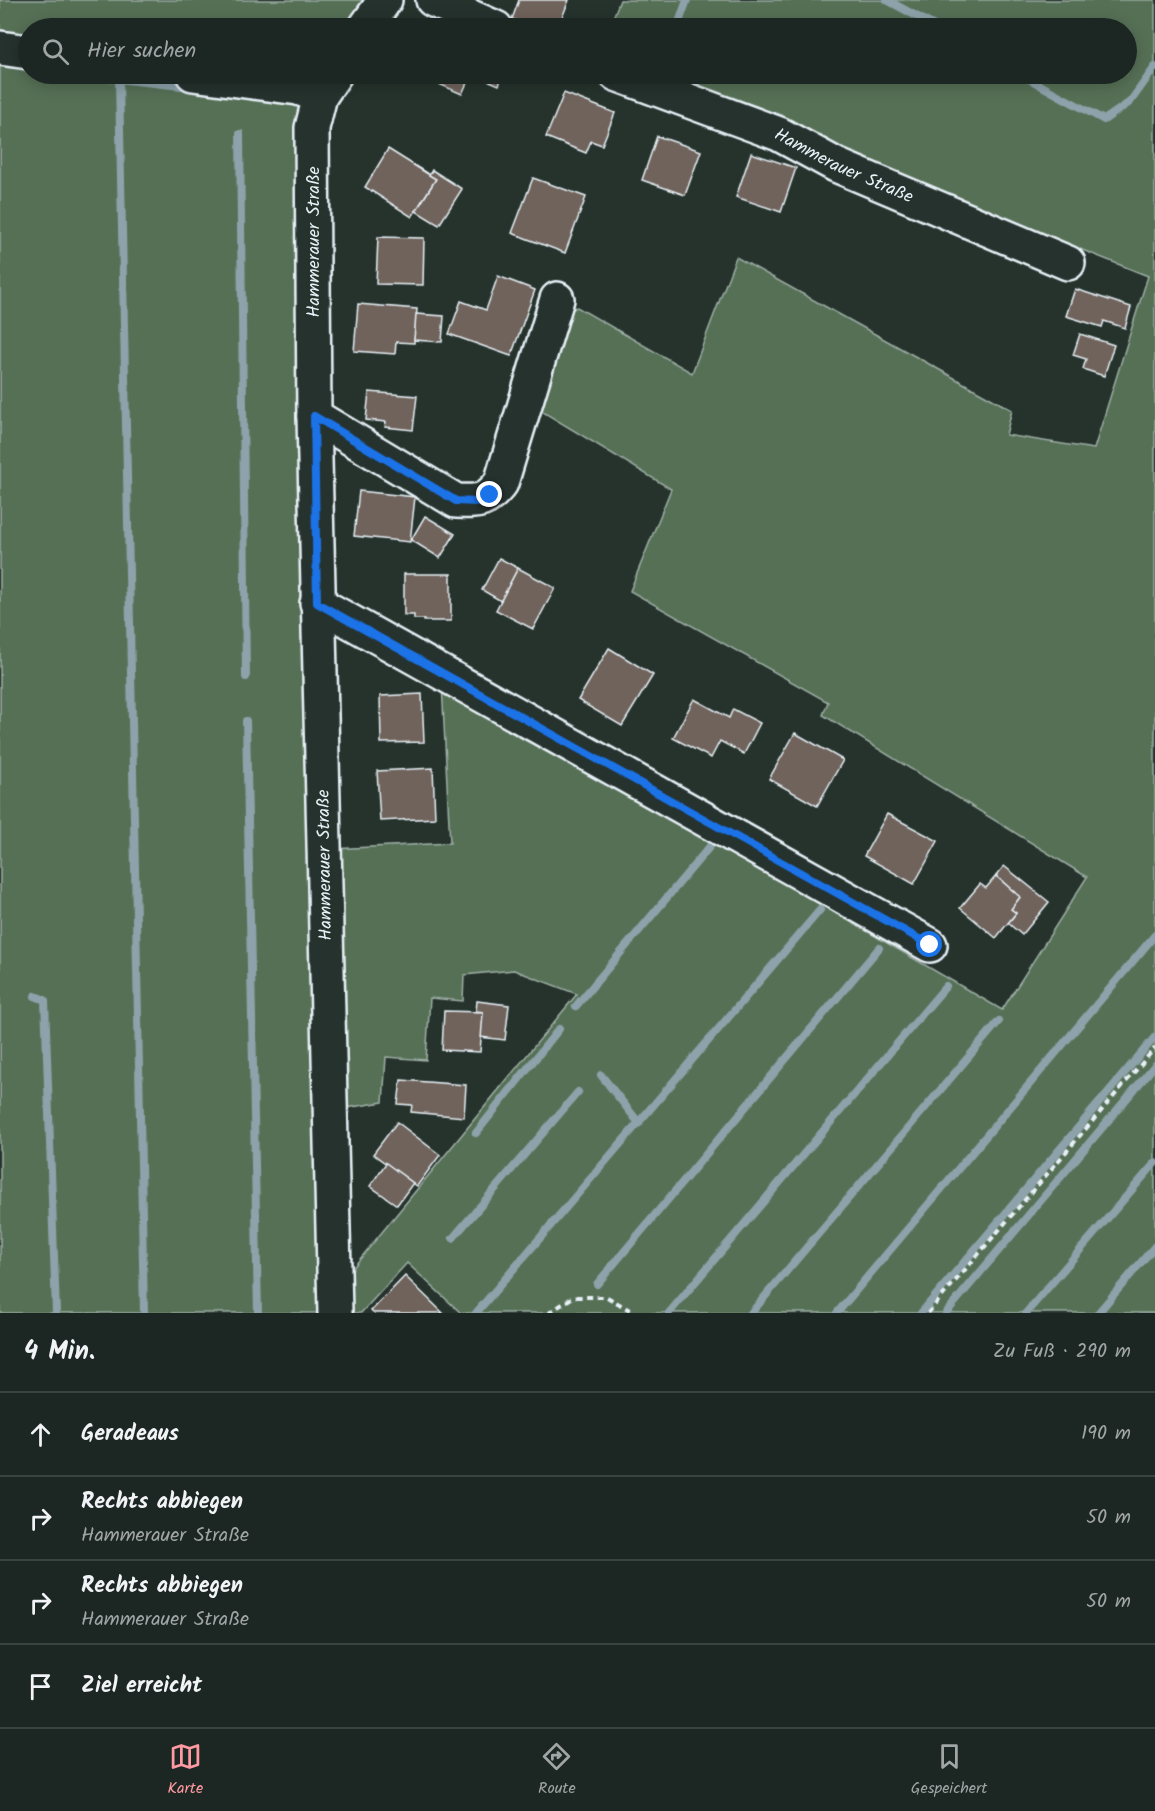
<!DOCTYPE html>
<html lang="de">
<meta charset="utf-8">
<style>
:root{--surface:#1c2622;--page:#29322f;--text:#f1f3f6;--muted:#a0a5a5;--line:#3a4340;--accent:#ff9aa2}
body{margin:0;font-family:Kalam,sans-serif;background:var(--page);color:var(--text)}
.stop{position:absolute;width:18px;height:18px;margin:-14px;border:4px solid #1a73e8;border-radius:50%;background:#fff}
.stop.end{background:#1a73e8;border-color:#fff;box-shadow:0 2px 6px #0008}
.list{margin:0;padding:0;list-style:none}
h2{display:flex;justify-content:space-between;align-items:center;height:78px;margin:0;padding:0 24px;font-size:26px}
h2 small{font-size:20px;font-weight:400;color:var(--muted)}
.list li{display:grid;grid-template-columns:39px 1fr auto;gap:18px;align-items:center;box-sizing:border-box;height:84px;padding:0 24px;border-top:2px solid var(--line)}
.list b{display:block;font-size:22px;white-space:nowrap}
.list p{margin:0;font-size:20px;white-space:nowrap;color:var(--muted)}
.list em{font-size:20px;font-style:normal;color:var(--muted)}
.icon{flex:none;width:33px;height:33px;fill:none;stroke:currentColor;stroke-width:2;stroke-linecap:round;stroke-linejoin:round}
.map{position:relative;flex:none;width:1155px;height:1313px;overflow:hidden}
.search{position:absolute;background:var(--surface);box-shadow:0 3px 15px #0003;left:18px;right:18px;top:18px;height:66px;display:flex;align-items:center;gap:15px;box-sizing:border-box;padding:0 21px;border-radius:33px;color:var(--muted);font-size:22px}
.sheet{height:414px;background:var(--surface)}
nav{display:flex;justify-content:space-around;align-items:center;box-sizing:border-box;height:84px;border-top:2px solid var(--line);background:var(--surface);font-size:16px;color:var(--muted)}
nav a{display:grid;justify-items:center;gap:3px}
nav .on{color:var(--accent)}
.map>svg:first-child{display:block}
</style>
<div class="map">
<svg width="1155" height="1313" viewBox="0 0 1155 1313">
<rect width="100%" height="100%" fill="#26332d"/>
<filter id="ink" filterUnits="userSpaceOnUse"><feTurbulence type="fractalNoise" baseFrequency=".0167" numOctaves="2"/><feDisplacementMap in="SourceGraphic" scale="12" xChannelSelector="R" yChannelSelector="G"/><feConvolveMatrix kernelMatrix="1 2 1 2 8 2 1 2 1" color-interpolation-filters="sRGB"/></filter>
<g filter="url(#ink)">
<g fill="#567056" stroke="#9fb0a7" stroke-width="1.5">
<path d="M0,0H371L350,28H28V74H318L334,1313H0Z"/>
<path d="M620,0H1155V1313H461L407,1263L361,1313H343L342,1281L577,994L514,970L464,975L463,1001L430,998L426,1060L386,1057L383,1102L339,1109L332,849L450,843L442,684L1002,1010L1087,877L823,715L828,702L630,591L671,489L533,406L565,313L577,307L692,373L736,257L1012,410L1006,435L1094,449L1148,276L639,74H1126V28H609Z"/>
</g>
<g fill="none" stroke-linecap="round" stroke-linejoin="round">
<g stroke="#8da2aa" stroke-width="8">
<path d="M887,0L938,28"/>
<path d="M677,28L687,0"/>
<path d="M72,74L190,87"/>
<path d="M1020,74L1104,120L1130,102L1155,67"/>
<path d="M119,80L144,1313"/>
<path d="M240,134L246,677"/>
<path d="M246,721L258,1313"/>
<path d="M35,996L45,1000L56,1313"/>
<path d="M576,1006L711,845"/>
<path d="M601,1075L639,1123"/>
<path d="M476,1133L559,1029"/>
<path d="M453,1238L578,1092"/>
<path d="M597,1284L879,948"/>
<path d="M476,1313L820,910"/>
<path d="M669,1313L946,986"/>
<path d="M751,1313L999,1021"/>
<path d="M837,1313L1155,935"/>
<path d="M921,1313L1155,1037"/>
<path d="M946,1313L1155,1065"/>
<path d="M1026,1313L1155,1163"/>
<path d="M1098,1313L1155,1246"/>
</g>
</g>
<g fill="#70645b" stroke="#e8f1f8" stroke-width="1.5">
<path d="M519,0H569L558,28H536L512,19Z"/>
<path d="M427,74H471L462,94L425,78Z"/>
<path d="M479,74H503L499,85L478,76Z"/>
<path d="M564,93L615,113L602,145L591,141L586,153L546,137Z"/>
<path d="M657,136L701,151L685,195L642,180Z"/>
<path d="M388,149L436,179L412,217L365,187Z"/>
<path d="M751,153L796,168L781,212L736,197Z"/>
<path d="M432,170L462,189L439,225L416,211L436,179L429,175Z"/>
<path d="M533,178L586,197L565,253L512,233Z"/>
<path d="M378,237L424,238L423,285L376,284Z"/>
<path d="M498,276L535,290L511,356L449,334L461,301L486,310Z"/>
<path d="M1075,289L1131,307L1125,328L1104,321L1102,327L1066,316Z"/>
<path d="M358,304L417,309L414,343L396,342L395,354L354,351Z"/>
<path d="M416,314L444,316L442,342L414,340Z"/>
<path d="M1080,334L1114,345L1104,376L1083,369L1086,359L1073,355Z"/>
<path d="M369,392L417,396L413,430L385,427L386,422L366,420Z"/>
<path d="M359,491L415,497L410,542L354,536Z"/>
<path d="M425,516L455,534L440,558L411,540Z"/>
<path d="M499,558L518,568L501,601L482,590Z"/>
<path d="M518,568L555,588L533,629L496,610Z"/>
<path d="M404,574H451V621H424V619H414V615H404Z"/>
<path d="M609,648L653,675L622,726L578,700Z"/>
<path d="M422,694L424,742L381,743L380,696Z"/>
<path d="M694,699L729,718L733,709L760,723L744,754L720,741L711,758L673,738Z"/>
<path d="M795,733L843,760L817,806L769,779Z"/>
<path d="M433,768L435,818L380,821L377,771Z"/>
<path d="M887,814L938,841L914,884L864,856Z"/>
<path d="M1004,866L1049,902L1022,935L1008,923L1016,913L1011,909L1020,897L996,876Z"/>
<path d="M996,876L1020,897L1011,909L1016,913L996,938L960,908L980,884L986,888Z"/>
<path d="M477,1001L509,1005L505,1040L480,1037L483,1012L476,1011Z"/>
<path d="M444,1011L483,1012L480,1052L442,1050Z"/>
<path d="M401,1080L466,1085L464,1117L411,1112L412,1105L398,1104Z"/>
<path d="M397,1122L440,1155L417,1186L373,1154Z"/>
<path d="M386,1163L413,1183L397,1205L370,1186Z"/>
<path d="M405,1276L443,1313H373L371,1311Z"/>
</g>
<g fill="none" stroke-linecap="round" stroke-linejoin="round">
<defs>
<g id="minor">
<path d="M433,0L496,28"/>
<path d="M365,28L385,0"/>
<path d="M0,48L28,52"/>
<path d="M193,74L298,88L320,96"/>
<path id="s1" d="M616,74L779,134L836,165L1068,263"/>
<path d="M314,416L456,501C481,502 485,502 501,483L557,299"/>
<path d="M317,603L930,945"/>
<path d="M335,1313L314,416L312,128L320,96L335,74"/>
</g>
</defs>
<use href="#minor" stroke="#e8f1f8" stroke-width="38"/>
<g stroke="#e8f1f8" stroke-width="4" stroke-dasharray="6 4.5" stroke-linecap="butt">
<path d="M549,1313L573,1297H607L635,1313"/>
<path d="M928,1313L1155,1048"/>
</g>
<use href="#minor" stroke="#26332d" stroke-width="33"/>
</g>
</g>
<g fill="none" stroke-linecap="round" stroke-linejoin="round" filter="url(#ink)">
<path stroke="#1a73e8" stroke-width="8" d="M490,495L477,502L456,501L314,416L317,603L930,945"/>
</g>
<g text-anchor="middle" stroke-width="4.5" stroke-linejoin="round" paint-order="stroke">
<g font-size="18" fill="#e8f1f8" stroke="#26332d">
<text dy="6" stroke="none"><textPath href="#s1" startOffset="246">Hammerauer Straße</textPath></text>
<text transform="translate(313 242) rotate(-90)" y="6">Hammerauer Straße</text>
<text transform="translate(324 865) rotate(-91)" y="6">Hammerauer Straße</text>
</g>
</g>
</svg>
<div class="stop" style="left:930px;top:945px"></div>
<div class="stop end" style="left:490px;top:495px"></div>
<div class="search"><svg class="icon" aria-label="search" viewBox="0 0 24 24"><circle cx="10" cy="10" r="6"/><path d="M15 15l6 6"/></svg>Hier suchen</div>
</div>
<section class="sheet">
<h2>4 Min.<small>Zu Fuß · 290 m</small></h2>
<ul class="list">
<li><svg class="icon" aria-label="ahead" viewBox="0 0 24 24"><path d="M12 20V5M6 11l6-6 6 6"/></svg><div><b>Geradeaus</b></div><em>190 m</em></li>
<li><svg class="icon" aria-label="right" viewBox="0 0 24 24"><path d="M7 20v-9h11M14 6l5 5-5 5"/></svg><div><b>Rechts abbiegen</b><p>Hammerauer Straße</p></div><em>50 m</em></li>
<li><svg class="icon" aria-label="right" viewBox="0 0 24 24"><path d="M7 20v-9h11M14 6l5 5-5 5"/></svg><div><b>Rechts abbiegen</b><p>Hammerauer Straße</p></div><em>50 m</em></li>
<li><svg class="icon" aria-label="arrive" viewBox="0 0 24 24"><path d="M6 21V4h12l-3 4 3 4H6"/></svg><div><b>Ziel erreicht</b></div></li>
</ul>
</section>
<nav>
<a class="on"><svg class="icon" aria-label="map" viewBox="0 0 24 24"><path d="M3 6l6-2 6 2 6-2v14l-6 2-6-2-6 2zM9 4v14M15 6v14"/></svg>Karte</a>
<a><svg class="icon" aria-label="directions" viewBox="0 0 24 24"><path d="M12 3l9 9-9 9-9-9zM9 14v-3h6M13 9l2 2-2 2"/></svg>Route</a>
<a><svg class="icon" aria-label="saved" viewBox="0 0 24 24"><path d="M7 4h10v16l-5-4-5 4z"/></svg>Gespeichert</a>
</nav>
